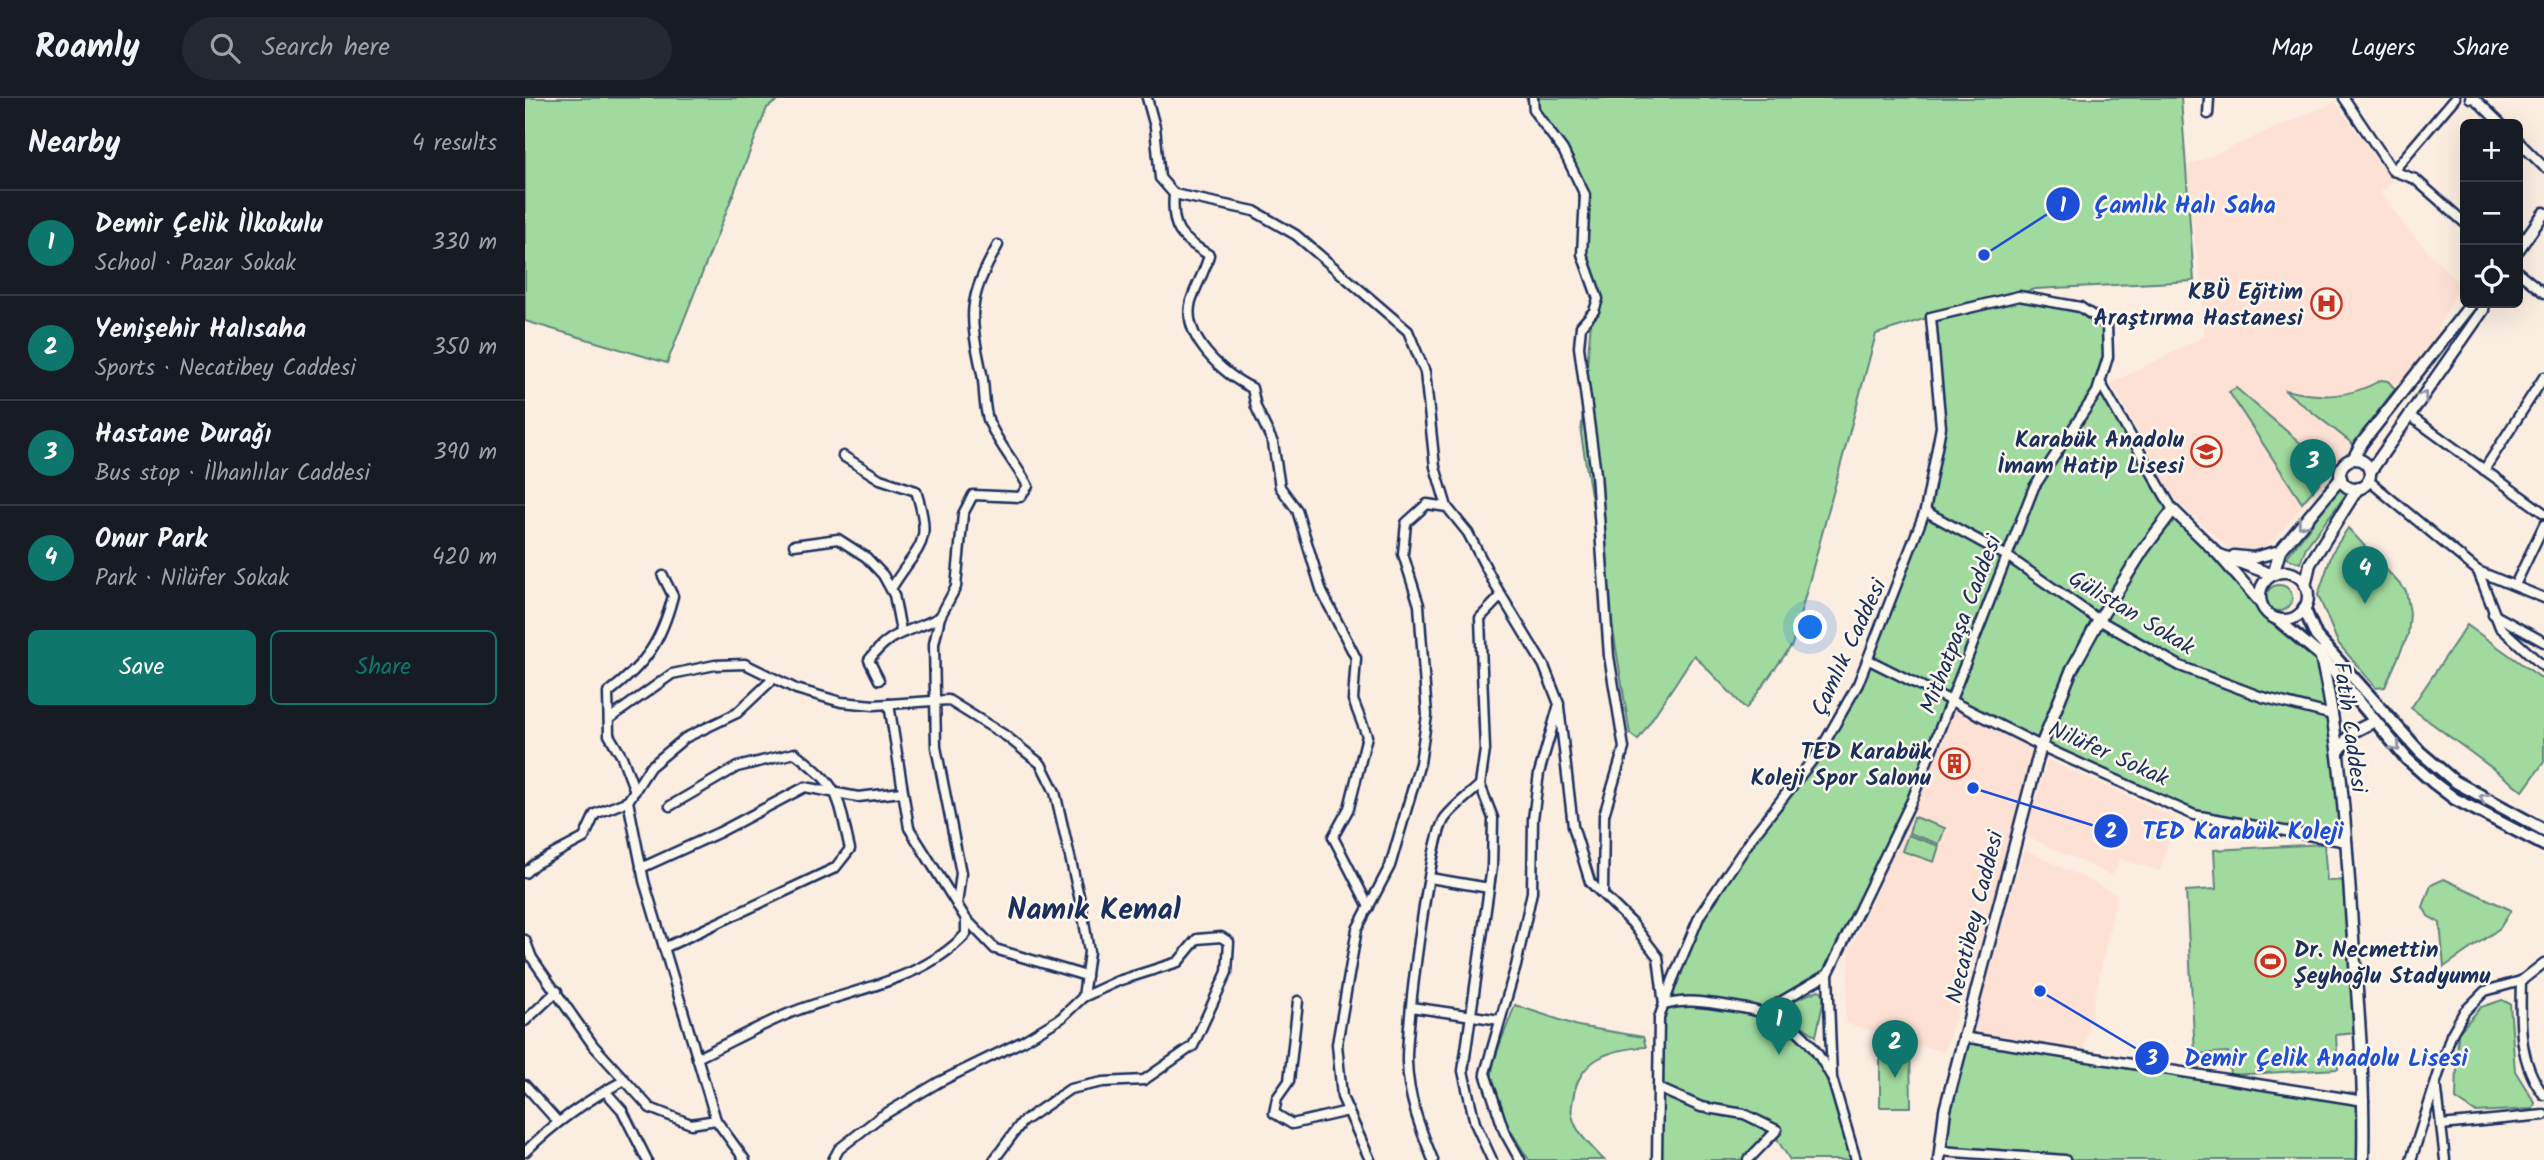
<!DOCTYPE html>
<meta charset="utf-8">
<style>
:root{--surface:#171b24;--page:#242831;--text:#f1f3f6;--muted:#9ea1a6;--line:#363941;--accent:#0f766e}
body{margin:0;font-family:Kalam,sans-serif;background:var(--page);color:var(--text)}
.controls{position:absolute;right:21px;top:21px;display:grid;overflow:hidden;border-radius:10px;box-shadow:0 7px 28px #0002}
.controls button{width:63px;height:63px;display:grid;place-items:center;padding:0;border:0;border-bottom:2px solid var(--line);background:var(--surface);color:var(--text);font:35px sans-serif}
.you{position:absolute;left:1286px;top:530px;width:24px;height:24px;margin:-18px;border:5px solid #fff;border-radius:50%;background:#1a73e8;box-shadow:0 0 0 10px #1a73e833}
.badge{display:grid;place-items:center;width:46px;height:46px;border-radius:50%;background:var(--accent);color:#fff;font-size:23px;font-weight:700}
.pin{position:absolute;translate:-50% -58px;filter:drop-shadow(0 2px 4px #0008)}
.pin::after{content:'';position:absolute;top:37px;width:24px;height:21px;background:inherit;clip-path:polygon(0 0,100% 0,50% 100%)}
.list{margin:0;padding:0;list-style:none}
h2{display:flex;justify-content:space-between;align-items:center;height:91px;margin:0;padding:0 28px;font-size:30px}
h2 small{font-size:23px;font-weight:400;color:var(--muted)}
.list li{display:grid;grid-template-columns:46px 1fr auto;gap:21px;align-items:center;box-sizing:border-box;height:105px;padding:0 28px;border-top:2px solid var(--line)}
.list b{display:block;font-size:26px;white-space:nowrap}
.list p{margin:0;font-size:23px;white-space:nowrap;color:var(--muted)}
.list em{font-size:23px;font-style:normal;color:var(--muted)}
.actions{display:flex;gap:14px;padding:21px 28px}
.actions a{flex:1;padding:16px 0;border:2px solid var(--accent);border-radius:10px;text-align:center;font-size:24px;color:var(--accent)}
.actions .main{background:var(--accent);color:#fff}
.icon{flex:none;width:38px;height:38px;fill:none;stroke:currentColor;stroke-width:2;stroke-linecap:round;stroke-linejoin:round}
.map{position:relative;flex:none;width:2019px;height:1062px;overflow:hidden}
header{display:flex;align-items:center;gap:42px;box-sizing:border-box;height:98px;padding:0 35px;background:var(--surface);border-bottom:2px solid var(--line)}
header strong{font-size:33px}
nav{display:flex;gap:38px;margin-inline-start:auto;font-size:24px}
.search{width:490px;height:63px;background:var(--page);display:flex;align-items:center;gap:18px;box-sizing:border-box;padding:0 24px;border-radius:38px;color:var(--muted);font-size:26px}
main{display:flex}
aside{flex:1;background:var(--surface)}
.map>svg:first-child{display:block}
</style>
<header>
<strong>Roamly</strong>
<div class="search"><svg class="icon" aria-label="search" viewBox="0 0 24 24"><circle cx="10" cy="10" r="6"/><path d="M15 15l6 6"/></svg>Search here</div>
<nav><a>Map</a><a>Layers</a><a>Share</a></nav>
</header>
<main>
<aside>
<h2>Nearby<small>4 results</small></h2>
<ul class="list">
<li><span class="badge">1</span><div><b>Demir Çelik İlkokulu</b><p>School · Pazar Sokak</p></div><em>330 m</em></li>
<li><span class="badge">2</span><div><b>Yenişehir Halısaha</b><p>Sports · Necatibey Caddesi</p></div><em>350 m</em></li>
<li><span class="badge">3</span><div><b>Hastane Durağı</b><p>Bus stop · İlhanlılar Caddesi</p></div><em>390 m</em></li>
<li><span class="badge">4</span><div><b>Onur Park</b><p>Park · Nilüfer Sokak</p></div><em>420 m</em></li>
</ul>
<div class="actions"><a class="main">Save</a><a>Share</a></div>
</aside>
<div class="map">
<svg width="2019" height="1062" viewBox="0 0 2019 1062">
<rect width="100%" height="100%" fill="#fcede1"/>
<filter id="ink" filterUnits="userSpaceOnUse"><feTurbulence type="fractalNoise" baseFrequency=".0143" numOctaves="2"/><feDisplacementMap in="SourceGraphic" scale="14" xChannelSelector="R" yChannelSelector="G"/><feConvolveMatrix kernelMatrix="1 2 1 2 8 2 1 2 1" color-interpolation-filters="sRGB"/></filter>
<g filter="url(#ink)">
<g fill="#fde1d4">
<path d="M1810,4L1868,83L1855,95L1885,134L1935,187L1913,230L1915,244L1748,443L1732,454L1715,455L1707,453L1649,401L1586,285L1680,238L1677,224V188L1659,70Z"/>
<path d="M1426,604L1516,648L1492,731L1419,954L1320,925L1325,852L1355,785Z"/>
<path d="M1523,662L1651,720L1635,773L1595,761L1588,778L1500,738Z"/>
<path d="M1499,751L1592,796L1558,954L1447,934Z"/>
</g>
<g fill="#a1da9e" stroke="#5e847e" stroke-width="2">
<path d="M0,0H256L242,10L142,265L0,223Z"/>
<path d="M1001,0H1656L1669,183L1510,191L1434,211L1494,198L1555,209L1582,227L1583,259L1575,284L1648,412L1745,518L1796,558L1822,744L1669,717L1426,604L1387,702L1303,876L1240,913L1289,947L1307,980L1331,1062H1265L1253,1043L1252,1033L1223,1062H1132L1134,920L1175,817L1296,651L1333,586L1400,413L1416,329L1405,219L1351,236L1267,547L1221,611L1169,557L1113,642L1105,636L1056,336L1069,189L1058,144L1054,99L1042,50Z"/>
<path d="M1856,282L1863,283L1870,291L1828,346L1759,292C1795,300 1823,301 1856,282Z"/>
<path d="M1711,290L1806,371L1777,405L1704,294Z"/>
<path d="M1816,388L1823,394L1781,449L1775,465L1761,460Z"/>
<path d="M1823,430L1881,493L1885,515L1883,537L1860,589L1851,590L1813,545L1793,497L1808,453Z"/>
<circle cx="1754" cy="500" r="13"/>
<path d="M1942,527L2019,582V664L1998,693L1886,610Z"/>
<path d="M1389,719L1420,730L1414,746L1384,735Z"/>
<path d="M1383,737L1414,748L1409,764L1377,753Z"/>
<path d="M1799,746L1802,783L1822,782L1831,935L1811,937L1813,971L1705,977L1703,954L1670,956L1661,793L1691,791L1689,752Z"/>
<path d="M1919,781L1986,812L1975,830L1919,869L1915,825L1903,818L1898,809L1906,787Z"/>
<path d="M1294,892L1300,896L1291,938L1263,917L1259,911L1260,906Z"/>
<path d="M1977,902L1985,906L1990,973L2010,1005L2008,1011L1950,1014L1931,1001L1933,935L1956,909Z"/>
<path d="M990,907L1053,928L1118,939L1121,949C1084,951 1054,961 1048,1001C1047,1006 1046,1013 1047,1017C1051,1036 1067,1049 1079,1062H1004C988,1037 961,999 968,968C973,947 983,927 990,907Z"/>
<path d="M1438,939L1839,1003L1838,1062H1462L1463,1057L1415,1053Z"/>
<path d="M1355,951H1385L1386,1009H1355Z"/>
</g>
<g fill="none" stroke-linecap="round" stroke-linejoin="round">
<defs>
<g id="minor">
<path d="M622,0L630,29L635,80L649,96L729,113L771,137L883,233L900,274L910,369L922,409"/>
<path d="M1008,0L1009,13L1038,52L1060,97L1057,156L1073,201L1069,213L1056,228L1054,249L1071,376L1084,558L1099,650L1079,717L1078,796"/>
<path d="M1819,0L1868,73L1890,81L1940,125"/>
<path d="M1945,0L1950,1L1976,26"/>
<path d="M1683,16L1684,0"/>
<path d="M1993,43L2019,69"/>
<path d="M1868,73L1930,0"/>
<path d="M649,96C646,132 655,139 684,157C680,174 671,187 666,203C656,239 699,277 727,290L731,309L748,345L755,389L772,412L797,494L831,560L828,602L842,638L824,710L808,739L844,809"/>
<path d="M1993,174L2019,195"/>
<path d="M1575,284L1648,412"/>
<path d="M1885,318L2019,415"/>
<path d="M318,358L355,381L391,393C409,449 393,446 366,491"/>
<path d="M1959,372L2019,279"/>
<path d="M1843,382L1953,473L2019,500"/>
<path d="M1400,413L1482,458L1574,522L1655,568L1737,599L1808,617"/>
<path d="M269,447L313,441L341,459L358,477L369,497L376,533"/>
<path d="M1953,473L1975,529L2019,569"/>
<path d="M1990,487L2019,427"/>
<path d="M1968,516L2019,544"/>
<path d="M1344,562L1516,648L1669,717L1822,744"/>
<path d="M354,582L344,562C368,530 384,536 415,519"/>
<path d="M1034,609L1048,728L1065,784L1107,825L1133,859L1139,907C1160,901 1176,904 1198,907C1256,915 1277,925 1306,978"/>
<path d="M84,621L147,576L190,567L220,566L271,591L316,604L349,607L423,602L481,638L516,666L530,694L557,811L564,854L558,899L536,920L498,943L414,984L355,1019L314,1051L308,1062"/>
<path d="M110,693L97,659L84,637L83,595C121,566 136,544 148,498L138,478"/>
<path d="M103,703L119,783L191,1022L220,1062"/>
<path d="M116,770L195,734L280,689L333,699L377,694"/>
<path d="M0,775L10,766L59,740L70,716L103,703L125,669L160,640L212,615L248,581"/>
<path d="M905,780L964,790"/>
<path d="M432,807L436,775L411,649L409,546L415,519L431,489L438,416L448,397L495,399L503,388C491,366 474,347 464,324C458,309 460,291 457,276C444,215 442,203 473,147"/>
<path d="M441,821L470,851L561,878"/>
<path d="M0,842L7,860L68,947L125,1010L166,1026L191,1022"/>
<path d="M139,850L310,770L325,751C312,696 317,691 270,655L212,669L145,708"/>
<path d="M1996,883C1995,923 1993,964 2019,997"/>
<path d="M773,903L764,983L752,1000L749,1015L767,1026L823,1013"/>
<path d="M886,909L975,922"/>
<path d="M1240,913L1303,876"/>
<path d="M0,923L32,893"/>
<path d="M1438,939L1839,1003"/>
<path d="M172,960C203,945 234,928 265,915C325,891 395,885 441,836V821L384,730L364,606"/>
<path d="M0,987L33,1024"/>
<path d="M1133,990L1176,1009L1219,1016L1252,1032L1223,1062"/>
<path d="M1912,992L1920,1062"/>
<path d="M80,993L97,1012L122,1062"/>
<path d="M1916,1027L2019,1017"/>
<path d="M1415,1053L1540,1062"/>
<path d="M0,1054C30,1024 62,1002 100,982"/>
<path d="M469,1062L497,1024L545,991L578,984L619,982L668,948L702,874L704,844L696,839L672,841L653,864L593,883L558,899"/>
<path d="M845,1062L817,999L812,946L832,831L865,768L895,665L902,617L894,507L878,456L881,425L902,406L922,409L943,435L970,487L1019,568L1034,606L1014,675L1008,721L1007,794L991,868L960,975L979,1033L995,1062"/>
<path d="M908,1062C895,1030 883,999 882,964C881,930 904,743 920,720C929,708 944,697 955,687"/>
<path d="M967,1062L950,1025L938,973L967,769L968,720L955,687L960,652L955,520L976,498"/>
<path d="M1132,1062L1134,920L1148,881L1175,817L1228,738L1296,651L1333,586L1400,413L1416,329L1406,219L1494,198L1555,209L1582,227L1583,259L1572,294L1509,389L1387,702L1303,876L1307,980L1331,1062"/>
<path d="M1886,1062L1926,937L1939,914L1960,893L1996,883L2019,865"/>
</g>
<g id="tertiary">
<path d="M1993,152L2019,115"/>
<path d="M1828,361L1837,345L1947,205"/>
<circle cx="1830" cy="376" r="15"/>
<path d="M1845,374L1958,212L1959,205"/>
<path d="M1695,457L1748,477L1755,453L1816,380"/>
<path d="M1709,458L1728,460L1755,453"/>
<circle cx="1759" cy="498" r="24"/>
<path d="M1780,488L1785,466L1833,390"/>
<path d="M1795,555C1816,644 1821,736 1827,827C1833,905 1840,983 1838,1062"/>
<path d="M1814,653L1826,635L1850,623"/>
<path d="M1414,1062L1420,1012L1516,648L1547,571L1574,522L1618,452L1648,412L1694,457L1736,505"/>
</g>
<g id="secondary">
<path d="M1779,510L1791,538L1895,654L1929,683L2019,732"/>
<path d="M1752,521L1796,558L1882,661L1909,685L1930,701L2019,747"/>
</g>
</defs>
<use href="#minor" stroke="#1b2f5e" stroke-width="13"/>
<use href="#tertiary" stroke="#1b2f5e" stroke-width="15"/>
<use href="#secondary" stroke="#1b2f5e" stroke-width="16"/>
<use href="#minor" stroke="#fbf7ec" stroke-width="8"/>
<use href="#tertiary" stroke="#fbf7ec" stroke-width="10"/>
<use href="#secondary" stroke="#fbf7ec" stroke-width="10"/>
</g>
<defs><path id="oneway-chevron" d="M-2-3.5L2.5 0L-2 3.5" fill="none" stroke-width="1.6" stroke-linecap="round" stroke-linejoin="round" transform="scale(1.75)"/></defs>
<g stroke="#8b93a5">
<use href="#oneway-chevron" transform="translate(1898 298) rotate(-55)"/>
<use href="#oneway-chevron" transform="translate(1777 426) rotate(128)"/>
<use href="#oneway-chevron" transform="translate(1871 649) rotate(49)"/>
<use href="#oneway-chevron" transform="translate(1959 700) rotate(-152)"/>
</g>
</g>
<defs>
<symbol id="hospital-ring" viewBox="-11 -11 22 22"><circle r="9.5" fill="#fbf7ec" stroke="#c8321e" stroke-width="1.5"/><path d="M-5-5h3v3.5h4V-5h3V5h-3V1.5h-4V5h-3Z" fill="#c8321e"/></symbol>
<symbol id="school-ring" viewBox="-11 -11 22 22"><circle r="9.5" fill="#fbf7ec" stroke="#c8321e" stroke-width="1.5"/><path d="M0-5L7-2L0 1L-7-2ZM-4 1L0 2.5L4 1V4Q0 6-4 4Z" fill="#c8321e"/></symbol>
<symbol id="building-ring" viewBox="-11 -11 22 22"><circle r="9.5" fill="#fbf7ec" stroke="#c8321e" stroke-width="1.5"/><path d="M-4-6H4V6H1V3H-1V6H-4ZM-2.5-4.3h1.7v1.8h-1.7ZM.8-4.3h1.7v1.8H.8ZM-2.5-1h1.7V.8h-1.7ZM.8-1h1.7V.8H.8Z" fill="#c8321e"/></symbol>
<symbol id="stadium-ring" viewBox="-11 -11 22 22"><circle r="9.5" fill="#fbf7ec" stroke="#c8321e" stroke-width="1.5"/><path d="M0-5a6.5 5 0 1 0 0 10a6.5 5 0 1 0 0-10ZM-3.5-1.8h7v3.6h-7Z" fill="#c8321e"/></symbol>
</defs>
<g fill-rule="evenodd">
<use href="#hospital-ring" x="1784" y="188" width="35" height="35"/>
<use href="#school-ring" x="1664" y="336" width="35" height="35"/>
<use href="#building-ring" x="1412" y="648" width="35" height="35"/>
<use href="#stadium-ring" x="1728" y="846" width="35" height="35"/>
</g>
<g text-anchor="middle" stroke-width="5" stroke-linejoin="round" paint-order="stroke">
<g font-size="23" font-weight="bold" fill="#1b2f5e" stroke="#fbf7ec" text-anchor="end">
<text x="1778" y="201">KBÜ Eğitim<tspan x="1778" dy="26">Araştırma Hastanesi</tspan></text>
<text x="1659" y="349">Karabük Anadolu<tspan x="1659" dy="26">İmam Hatip Lisesi</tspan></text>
<text x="1406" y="661">TED Karabük<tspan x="1406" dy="26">Koleji Spor Salonu</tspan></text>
<text x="1769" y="859" text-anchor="start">Dr. Necmettin<tspan x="1769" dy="26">Şeyhoğlu Stadyumu</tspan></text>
</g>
<g font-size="23" fill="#1b2f5e" stroke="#fbf7ec">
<text transform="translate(1607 514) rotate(31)" y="8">Gülistan Sokak</text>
<text transform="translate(1435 526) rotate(-69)" y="8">Mithatpaşa Caddesi</text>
<text transform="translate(1323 549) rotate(-65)" y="8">Çamlık Caddesi</text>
<text transform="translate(1826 629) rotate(82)" y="8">Fatih Caddesi</text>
<text transform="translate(1584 655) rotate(24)" y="8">Nilüfer Sokak</text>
<text transform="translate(1449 819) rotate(-76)" y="8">Necatibey Caddesi</text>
</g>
<g font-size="30" font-weight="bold" fill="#1b2f5e" stroke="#fbf7ec">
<text x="569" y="821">Namık Kemal</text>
</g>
</g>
<path fill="none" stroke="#1d4ed8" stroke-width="2.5" d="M1459 157L1538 106M1448 690L1586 733M1515 893L1627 960"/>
<g fill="#1d4ed8" stroke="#fbf7ec" stroke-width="2.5">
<circle cx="1459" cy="157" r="7"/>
<circle cx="1448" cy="690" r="7"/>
<circle cx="1515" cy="893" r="7"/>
<circle cx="1538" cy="106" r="18"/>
<circle cx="1586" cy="733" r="18"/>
<circle cx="1627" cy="960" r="18"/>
</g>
<g font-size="21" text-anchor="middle" font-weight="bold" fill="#fff">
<text x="1538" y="114">1</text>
<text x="1586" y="740">2</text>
<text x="1627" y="967">3</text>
</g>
<g font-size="24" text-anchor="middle" font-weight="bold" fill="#1d4ed8" stroke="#fbf7ec" stroke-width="5" stroke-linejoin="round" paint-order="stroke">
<text x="1660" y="115">Çamlık Halı Saha</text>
<text x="1718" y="741">TED Karabük Koleji</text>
<text x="1801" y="968">Demir Çelik Anadolu Lisesi</text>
</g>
</svg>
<div class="controls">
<button>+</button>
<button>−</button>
<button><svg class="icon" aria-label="locate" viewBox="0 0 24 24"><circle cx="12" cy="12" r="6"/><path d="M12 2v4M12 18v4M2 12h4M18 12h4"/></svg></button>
</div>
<div class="you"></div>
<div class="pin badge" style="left:1254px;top:957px">1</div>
<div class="pin badge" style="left:1370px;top:980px">2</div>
<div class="pin badge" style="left:1788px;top:399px">3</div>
<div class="pin badge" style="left:1840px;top:506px">4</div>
</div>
</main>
